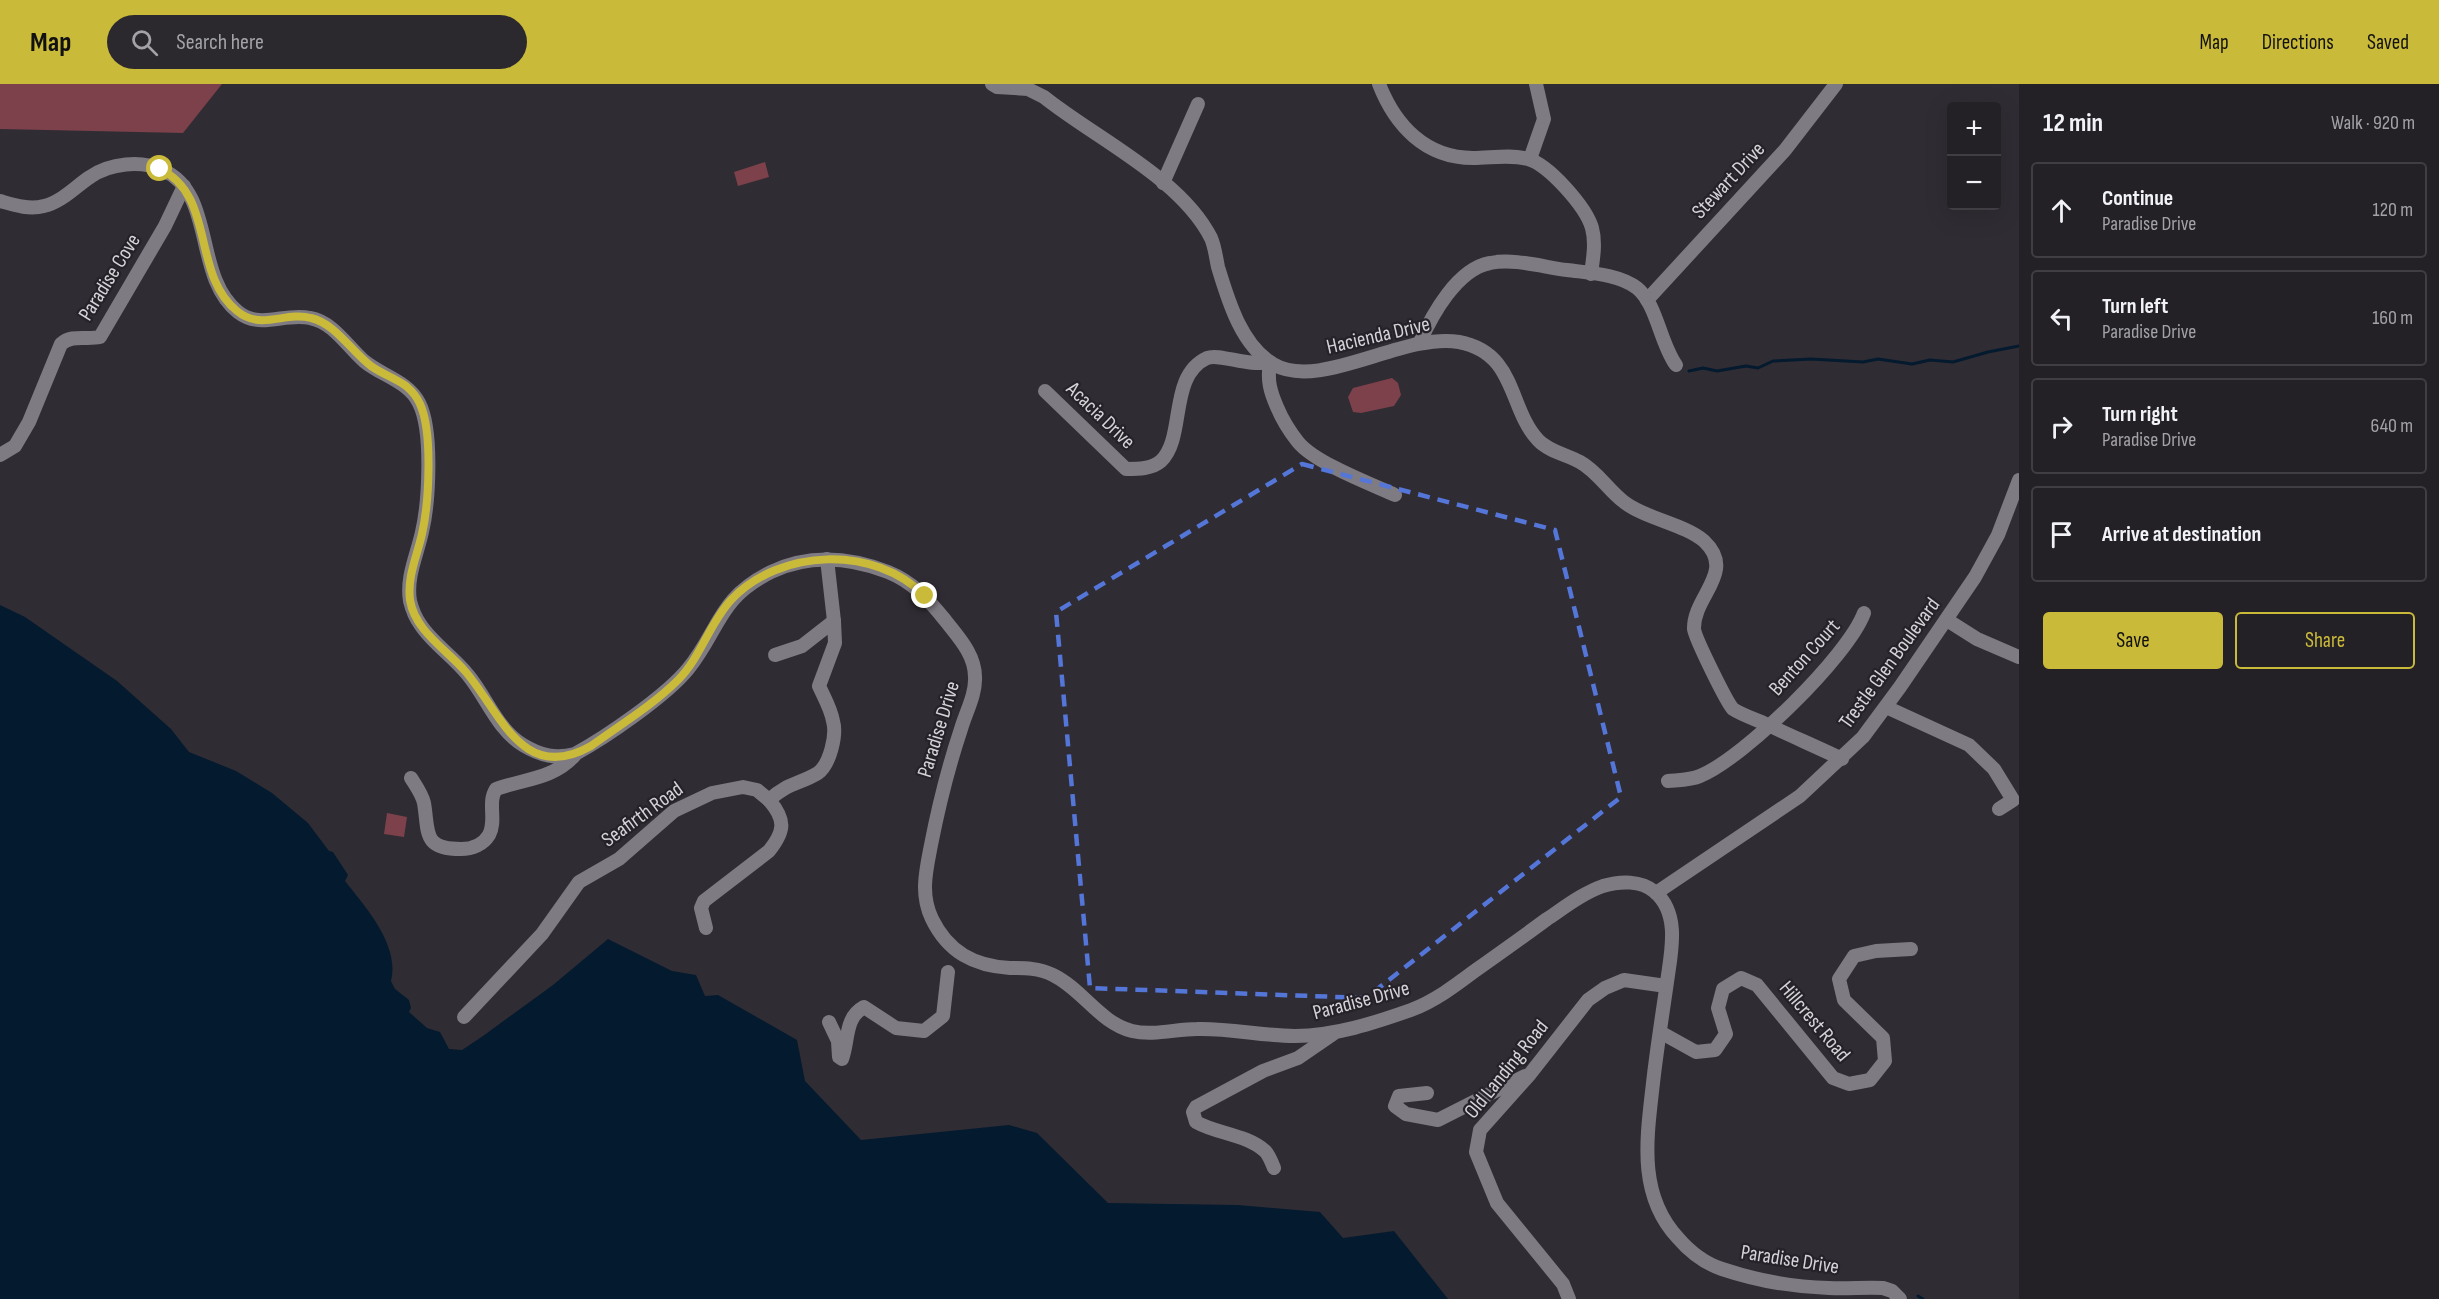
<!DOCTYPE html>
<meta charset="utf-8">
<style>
:root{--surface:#242126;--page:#2c292e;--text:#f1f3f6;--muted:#a3a3a7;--line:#413e43;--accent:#caba3a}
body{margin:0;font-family:"Sofia Sans Condensed",sans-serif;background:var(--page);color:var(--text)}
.controls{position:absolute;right:18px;top:18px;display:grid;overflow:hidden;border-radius:6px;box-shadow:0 6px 24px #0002}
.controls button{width:54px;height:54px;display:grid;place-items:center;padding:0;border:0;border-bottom:2px solid var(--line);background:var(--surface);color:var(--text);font:30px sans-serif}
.stop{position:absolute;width:18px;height:18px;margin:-14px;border:4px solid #caba3a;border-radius:50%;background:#fff}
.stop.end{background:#caba3a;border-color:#fff;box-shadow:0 2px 6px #0008}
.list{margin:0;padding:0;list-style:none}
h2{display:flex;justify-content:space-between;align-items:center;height:78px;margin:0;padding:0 24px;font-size:26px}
h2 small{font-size:20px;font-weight:400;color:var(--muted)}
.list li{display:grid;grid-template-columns:39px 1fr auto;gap:18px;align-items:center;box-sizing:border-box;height:96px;margin:0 12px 12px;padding:0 12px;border:2px solid var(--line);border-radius:6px}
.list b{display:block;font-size:22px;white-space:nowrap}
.list p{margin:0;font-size:20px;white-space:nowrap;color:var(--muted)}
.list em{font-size:20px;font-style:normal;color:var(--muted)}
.actions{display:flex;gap:12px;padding:18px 24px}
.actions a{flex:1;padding:14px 0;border:2px solid var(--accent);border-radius:6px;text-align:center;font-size:21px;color:var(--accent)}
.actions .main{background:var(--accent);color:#111}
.icon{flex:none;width:33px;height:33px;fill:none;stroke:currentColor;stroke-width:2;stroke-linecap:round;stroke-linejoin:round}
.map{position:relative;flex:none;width:2019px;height:1215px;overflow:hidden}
header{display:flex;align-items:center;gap:36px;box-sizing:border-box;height:84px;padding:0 30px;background:var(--accent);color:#111}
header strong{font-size:28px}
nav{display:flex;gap:33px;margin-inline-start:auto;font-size:21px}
.search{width:420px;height:54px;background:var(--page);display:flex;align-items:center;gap:15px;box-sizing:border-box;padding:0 21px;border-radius:33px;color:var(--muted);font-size:22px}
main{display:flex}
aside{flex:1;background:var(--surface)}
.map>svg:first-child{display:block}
</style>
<header>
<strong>Map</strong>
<div class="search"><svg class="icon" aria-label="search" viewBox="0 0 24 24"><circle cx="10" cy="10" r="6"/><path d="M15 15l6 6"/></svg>Search here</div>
<nav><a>Map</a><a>Directions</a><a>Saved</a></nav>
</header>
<main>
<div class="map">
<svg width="2019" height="1215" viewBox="0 0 2019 1215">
<rect width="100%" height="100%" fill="#302c33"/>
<g fill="#7c414a">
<path d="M0,0H222L183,49L0,45Z"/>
<path d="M765,78L769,93L738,102L734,88Z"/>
<path d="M1392,294L1398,299L1401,311L1394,322L1361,329L1353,328L1348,313L1353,304Z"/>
<path d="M387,729L407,733L404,753L384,750Z"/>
</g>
<path fill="#041a2f" d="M0,521L25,533L117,597L171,645L189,668L236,687L272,709L308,739L329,767L333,768L348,791L345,797C366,824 400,861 391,897L395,905L409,916L411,924L409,928L427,944L440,948L449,965L462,966L483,952L553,901L608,855L672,887L696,891L705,912L718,911L797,956L805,997L861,1056L1009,1041L1037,1049L1108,1119L1238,1121L1320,1128L1343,1154L1394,1147L1448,1215H0Z"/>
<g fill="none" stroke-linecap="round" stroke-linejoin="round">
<g stroke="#041a2f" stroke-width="3">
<path d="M1689,287L1703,284L1717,287L1746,282L1758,284L1773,277L1811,275L1863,278L1878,275L1912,280L1930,276L1953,278L1988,268L2019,262"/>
<path d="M1918,1212L1923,1215"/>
</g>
<g stroke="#7f7b83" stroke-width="14">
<path d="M992,0L997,3L1028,5L1044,13C1095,54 1181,94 1211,154C1215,163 1216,174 1218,183C1228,216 1241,261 1273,280C1319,308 1404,248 1459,258C1517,269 1508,324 1538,356C1548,367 1567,371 1580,378C1597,387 1608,406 1624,418C1646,435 1684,440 1704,457C1737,488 1693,512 1694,545C1695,554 1727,619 1733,625C1742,631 1755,635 1766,640C1791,652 1817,663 1842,675"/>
<path d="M1379,0C1395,41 1425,74 1473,74C1491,74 1510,70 1528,75C1549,81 1586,123 1592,144C1596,159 1593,175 1591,190"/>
<path d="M1530,75L1544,35L1536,0"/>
<path d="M1163,99L1198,20"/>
<path d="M0,117C14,121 29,126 44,122C62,118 76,102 90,93C110,79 141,76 163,86C216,110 193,192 238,228C261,246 285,228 310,234C333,238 347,262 364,277C382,292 408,297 419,319C433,346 429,418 422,448C417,471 406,493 410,517C412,525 415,533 420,540C432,559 453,572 468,591C487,614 497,645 523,661C541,672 556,675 575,670C606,653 666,612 688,585C720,545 718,514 771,488C809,470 849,473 888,488C913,498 928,515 945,536C958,553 975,570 975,593C976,610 966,628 961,645C948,684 939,720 931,761C926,787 920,810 932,835C948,868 974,882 1010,884C1025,884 1039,884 1053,891C1082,905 1100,939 1132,947C1153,952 1176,945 1197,945C1230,944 1262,952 1295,952C1335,952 1374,939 1411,926C1435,917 1456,901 1476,886C1500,869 1524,852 1547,835C1565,823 1583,809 1603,802C1620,797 1641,796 1655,808C1679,829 1672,864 1668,891C1663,927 1657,963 1653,999C1647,1053 1637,1110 1678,1154C1690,1168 1704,1179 1722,1185C1755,1196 1794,1203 1829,1204C1847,1205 1865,1203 1883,1204L1892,1207L1900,1215"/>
<path d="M1647,216L1785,66L1836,0"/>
<path d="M1420,258C1432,231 1457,185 1490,179C1514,174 1543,183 1567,186C1589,189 1619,190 1637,204C1657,220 1660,259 1676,281"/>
<path d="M1045,307L1126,385C1138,385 1152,385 1161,377C1186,353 1168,292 1207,274C1219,269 1249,283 1270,278C1267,296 1270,307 1277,323C1282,335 1290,348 1298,358C1315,379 1371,400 1395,411"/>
<path d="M0,371L15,362L29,338L61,260C72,250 86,256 100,253L165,142L184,102"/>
<path d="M1947,536L1977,555L2019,573"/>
<path d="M775,571L802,562L834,537"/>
<path d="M1886,623L1969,661L1994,685L2013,716L1999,725"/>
<path d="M411,694C416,702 422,710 424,719C429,748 422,765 461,765C472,765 483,761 489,751C497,736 487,719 496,705C524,695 553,695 574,672"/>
<path d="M1668,697C1678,696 1691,696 1700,692C1744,674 1848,572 1864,529"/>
<path d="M1656,809L1800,712L1863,653L1900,603L1975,493L1998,451L2019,396"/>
<path d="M706,844L701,824L704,817L769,767C785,747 786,736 769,716"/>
<path d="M464,933L542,850L579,798L619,775L674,727L712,709L743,703L757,706L769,716C787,699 800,700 818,689C830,680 837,651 833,637C831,625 824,613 819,602L835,559L834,537L827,475"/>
<path d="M829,938L838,957L839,973L842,975C849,957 844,934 864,923L896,944L924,947L943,932L948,888"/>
<path d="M1660,948L1696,968L1715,966L1726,950L1718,924L1723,905L1741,894L1757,901L1833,994L1849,1000L1870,996L1885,977L1883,954L1844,916L1839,895L1854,872L1876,867L1911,865"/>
<path d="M1427,1009L1399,1012L1395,1022L1406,1030L1438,1036L1525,992"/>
<path d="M1274,1084C1272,1079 1269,1071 1265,1067C1246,1050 1217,1050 1196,1038L1193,1028L1196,1023L1263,987L1298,974L1333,950"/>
<path d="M1569,1215L1563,1200L1497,1119L1476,1068L1480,1046L1530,990L1588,916L1605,904L1624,896L1666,902"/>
</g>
</g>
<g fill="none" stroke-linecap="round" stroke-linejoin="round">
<path stroke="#caba3a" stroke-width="8" d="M160,85C216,112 191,190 237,227C261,247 285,227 311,234C336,240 351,267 371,282C382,290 395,294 406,302C412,307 417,313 420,320C433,348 429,419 422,450C417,472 407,493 410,516C415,547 446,565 465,587C500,627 522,701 591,662C620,641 653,621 678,596C701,573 709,540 731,516C780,464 875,461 925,512"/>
</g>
<path fill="none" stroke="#5476d8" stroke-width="4.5" stroke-dasharray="12 8" stroke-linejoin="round" d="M1302,380L1555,446L1621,713L1366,914L1090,904L1056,528Z"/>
<g text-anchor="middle" stroke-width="4.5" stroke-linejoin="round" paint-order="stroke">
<g font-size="21" fill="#d6d3d8" stroke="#262229">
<text transform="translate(1728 96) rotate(-47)" y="7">Stewart Drive</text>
<text transform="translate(109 193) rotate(-58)" y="7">Paradise Cove</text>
<text transform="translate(1378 251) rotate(-13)" y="7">Hacienda Drive</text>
<text transform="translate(1101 331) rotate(44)" y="7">Acacia Drive</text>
<text transform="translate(1804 573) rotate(-48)" y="7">Benton Court</text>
<text transform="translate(1889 579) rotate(-54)" y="7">Trestle Glen Boulevard</text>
<text transform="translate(938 645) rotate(-73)" y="7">Paradise Drive</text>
<text transform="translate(642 730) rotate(-36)" y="7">Seafirth Road</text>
<text transform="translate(1361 916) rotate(-15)" y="7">Paradise Drive</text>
<text transform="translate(1815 937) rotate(50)" y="7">Hillcrest Road</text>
<text transform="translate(1506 985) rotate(-51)" y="7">Old Landing Road</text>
<text transform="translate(1790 1175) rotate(9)" y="7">Paradise Drive</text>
</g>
</g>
</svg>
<div class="controls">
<button>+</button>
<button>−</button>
</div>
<div class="stop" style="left:160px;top:85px"></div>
<div class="stop end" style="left:925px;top:512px"></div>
</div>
<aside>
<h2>12 min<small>Walk · 920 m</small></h2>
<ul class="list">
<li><svg class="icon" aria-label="ahead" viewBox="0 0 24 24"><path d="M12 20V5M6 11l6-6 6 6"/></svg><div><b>Continue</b><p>Paradise Drive</p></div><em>120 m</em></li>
<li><svg class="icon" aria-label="left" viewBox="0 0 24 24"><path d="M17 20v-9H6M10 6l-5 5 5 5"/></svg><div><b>Turn left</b><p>Paradise Drive</p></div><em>160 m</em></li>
<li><svg class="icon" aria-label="right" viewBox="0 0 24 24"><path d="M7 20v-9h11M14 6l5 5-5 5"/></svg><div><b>Turn right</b><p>Paradise Drive</p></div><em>640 m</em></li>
<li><svg class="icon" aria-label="arrive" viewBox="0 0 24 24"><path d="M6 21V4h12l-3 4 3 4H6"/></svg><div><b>Arrive at destination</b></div></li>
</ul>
<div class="actions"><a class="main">Save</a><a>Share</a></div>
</aside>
</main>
